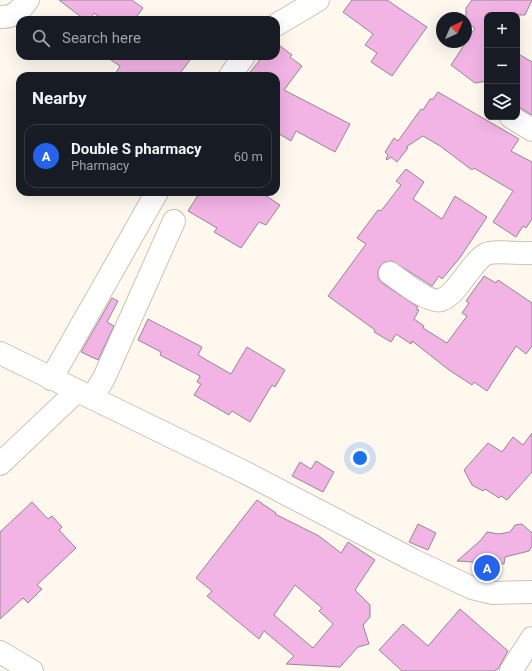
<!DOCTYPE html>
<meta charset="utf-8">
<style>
:root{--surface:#171b24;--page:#20242c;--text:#f1f3f6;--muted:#9ea1a6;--line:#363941;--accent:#2563eb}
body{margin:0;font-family:Roboto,sans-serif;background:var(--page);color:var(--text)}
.controls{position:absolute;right:12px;top:12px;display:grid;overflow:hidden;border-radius:8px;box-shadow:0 4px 16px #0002}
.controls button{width:36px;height:36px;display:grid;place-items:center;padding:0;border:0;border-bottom:1px solid var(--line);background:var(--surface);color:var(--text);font:20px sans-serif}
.compass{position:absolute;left:436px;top:12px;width:36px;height:36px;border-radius:50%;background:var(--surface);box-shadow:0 4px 16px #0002;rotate:45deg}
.you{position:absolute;left:360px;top:458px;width:14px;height:14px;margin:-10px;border:3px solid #fff;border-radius:50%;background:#1a73e8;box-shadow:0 0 0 6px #1a73e833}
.badge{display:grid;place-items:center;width:26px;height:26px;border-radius:50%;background:var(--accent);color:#fff;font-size:13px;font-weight:700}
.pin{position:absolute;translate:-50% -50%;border:2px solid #fff;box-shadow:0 1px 4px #0006}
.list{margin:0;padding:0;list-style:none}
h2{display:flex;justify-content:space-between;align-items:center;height:52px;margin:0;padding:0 16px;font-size:17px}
h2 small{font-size:13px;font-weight:400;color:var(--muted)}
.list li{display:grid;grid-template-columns:26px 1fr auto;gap:12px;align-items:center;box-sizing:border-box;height:64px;margin:0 8px 8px;padding:0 8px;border:1px solid var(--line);border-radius:12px}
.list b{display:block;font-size:15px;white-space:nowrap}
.list p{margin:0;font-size:13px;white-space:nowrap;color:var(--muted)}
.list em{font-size:13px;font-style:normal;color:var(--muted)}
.icon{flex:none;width:22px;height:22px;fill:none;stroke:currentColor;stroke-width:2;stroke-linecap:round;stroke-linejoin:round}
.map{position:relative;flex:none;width:532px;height:671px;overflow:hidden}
.search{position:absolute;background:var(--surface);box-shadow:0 4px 16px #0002;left:16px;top:16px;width:264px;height:44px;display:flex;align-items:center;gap:10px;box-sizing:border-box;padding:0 14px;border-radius:12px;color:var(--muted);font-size:15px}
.panel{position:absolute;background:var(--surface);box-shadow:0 4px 16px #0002;left:16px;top:72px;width:264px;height:124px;border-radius:12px}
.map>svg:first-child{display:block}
</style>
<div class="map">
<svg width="532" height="671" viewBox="0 0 532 671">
<rect width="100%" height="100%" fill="#fff8ee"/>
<g fill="#f2b3e5" stroke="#938891" fill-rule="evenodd">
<path d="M59,0H132L143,8L134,20H104L94,13L89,20H85Z"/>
<path d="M352,0H387L427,27L392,76L371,62L377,53L365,45L373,34L343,12Z"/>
<path d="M472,0H532L525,15H487V81L475,83L451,65L475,28L466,23V8Z"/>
<path d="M279,45L292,55L290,57L302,66L284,90L350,124L335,152L296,131L291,141L276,132V76H247L263,56L268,59L271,56H276V49Z"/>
<path d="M517,53L532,62V115L517,106Z"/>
<path d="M105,56H193L178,76H114L120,66Z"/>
<path d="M438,92L519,139L511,151L532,162V219L526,228L523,226L516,237L493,222L513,191L474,168L472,170L440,146L423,136L406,147L408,148L397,162L391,157L387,160L386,159L388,155L385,152L394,138L398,141L421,109L423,110L430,99H433Z"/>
<path d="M406,169L424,182L413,199L442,219L455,196L487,217L459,259L442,279L439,276L432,286L392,261L385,262L380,266L378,271V278L382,283L418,307L416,309L419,310L414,319L424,326L423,328L447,343L467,316L462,313L469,303L466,301L484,276L496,283L498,280L532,303V346L526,354L516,346L487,391L474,382L472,385L449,370L412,341L411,344L396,334L391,342L374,332L375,330L328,296L366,244L357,238L378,210L381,211L401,185L396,181Z"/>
<path d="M200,192H260L280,205L266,225L259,222L241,248L214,232L217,228L188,211Z"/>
<path d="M112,298L118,301L107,322L114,326L98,360L81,352Z"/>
<path d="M148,319L202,347L198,355L231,374L247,347L285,370L275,387L272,385L250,422L232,411L229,415L194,395L201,384L197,382L200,376L160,355L161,352L138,340Z"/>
<path d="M532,433V472L507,500L501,496L499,498L485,489L483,491L472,485L464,470L488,443L502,452L513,437L523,445Z"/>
<path d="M316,461L334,472L323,492L292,476L300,462L311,469Z"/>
<path d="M257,500L276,513L275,514L319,536L341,553L348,542L375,560L355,590L370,605V617L363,625L369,644L358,647L340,667L286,664L294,656L264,631L259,639L207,596L212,591L196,578ZM295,585L322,608L319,611L333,624L313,648L274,615Z"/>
<path d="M32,502L48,519L52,516L62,527L59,530L76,548L37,585L42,589L28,603L23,598L0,619V532Z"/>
<path d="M418,524L436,533L428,550L409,542Z"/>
<path d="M522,524L532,533V546L529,551L505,557L504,564L457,561L481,540L487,532L499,534L510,532L515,525Z"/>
<path d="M460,609L508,651L498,669L494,671H402L379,650L403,624L428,646Z"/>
</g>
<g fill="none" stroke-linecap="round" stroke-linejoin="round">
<defs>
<g id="minor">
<path d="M0,17C14,18 20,10 28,0"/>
<path d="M276,25L318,0"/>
<path d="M230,76L244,56"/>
<path d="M511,117L532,130"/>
<path d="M390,273C400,280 429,304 441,300C452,296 460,283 467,274C473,267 478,258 486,254C495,250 520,254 532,253"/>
<path d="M0,353L246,473L413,560L472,588L493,593L532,592"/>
<path d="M51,379L157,192"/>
<path d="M92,398L104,378L174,221"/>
<path d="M0,464L77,391"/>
<path d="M0,652L32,671"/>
<path d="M511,671L532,638"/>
</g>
</defs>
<use href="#minor" stroke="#cbc3b7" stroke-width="24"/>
<use href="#minor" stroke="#fff" stroke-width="22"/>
</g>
</svg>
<div class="controls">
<button>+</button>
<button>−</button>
<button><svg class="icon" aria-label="layers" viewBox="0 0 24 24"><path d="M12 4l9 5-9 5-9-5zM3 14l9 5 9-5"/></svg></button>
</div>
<svg class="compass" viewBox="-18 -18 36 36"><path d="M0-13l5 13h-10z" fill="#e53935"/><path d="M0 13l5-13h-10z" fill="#9ea1a6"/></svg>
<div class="you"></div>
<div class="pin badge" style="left:487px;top:568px">A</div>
<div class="search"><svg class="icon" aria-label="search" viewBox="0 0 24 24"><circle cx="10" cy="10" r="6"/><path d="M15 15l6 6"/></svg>Search here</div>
<section class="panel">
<h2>Nearby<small></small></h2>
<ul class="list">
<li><span class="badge">A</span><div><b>Double S pharmacy</b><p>Pharmacy</p></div><em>60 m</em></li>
</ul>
</section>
</div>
